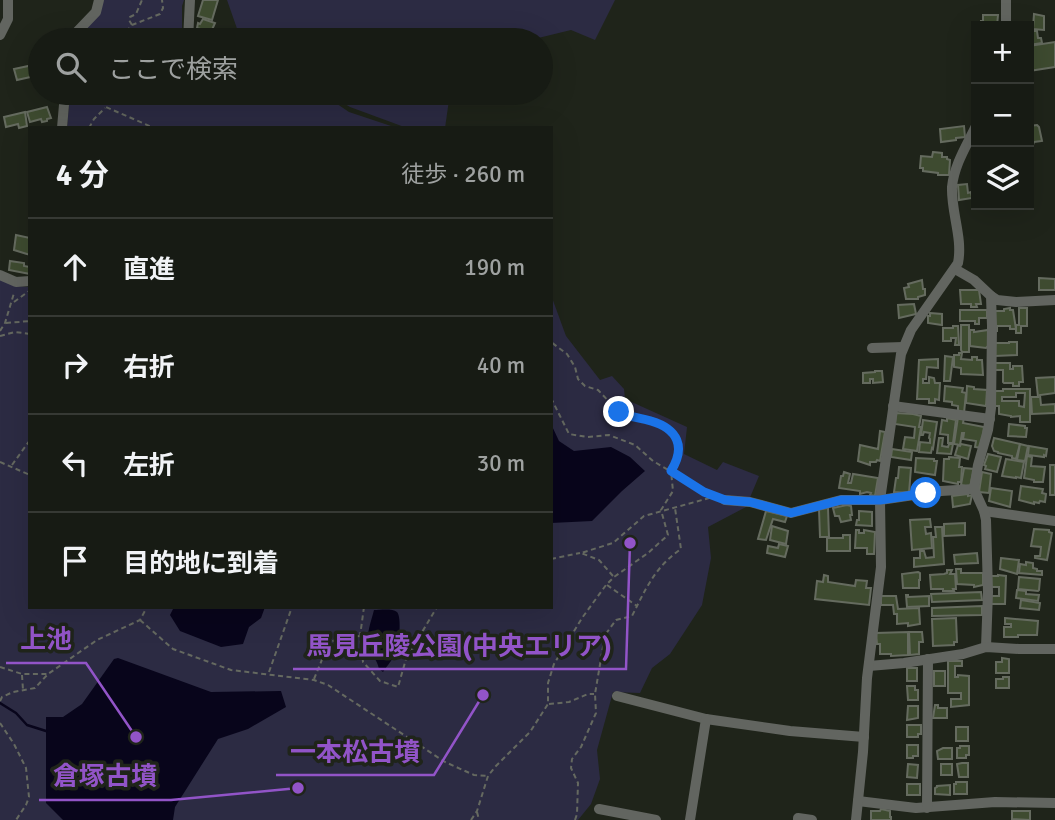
<!DOCTYPE html>
<html lang="ja">
<meta charset="utf-8">
<style>
:root{--surface:#171b14;--page:#20241d;--text:#f1f3f6;--muted:#9ea1a0;--line:#363934}
body{margin:0;font-family:Signika,"Noto Sans JP",sans-serif;background:var(--page);color:var(--text)}
.controls{position:absolute;right:21px;top:21px;display:grid;overflow:hidden;border-radius:0px;box-shadow:0 7px 28px #0002}
.controls button{width:63px;height:63px;display:grid;place-items:center;padding:0;border:0;border-bottom:2px solid var(--line);background:var(--surface);color:var(--text);font:35px sans-serif}
.stop{position:absolute;width:21px;height:21px;margin:-16px;border:5px solid #1a73e8;border-radius:50%;background:#fff}
.stop.end{background:#1a73e8;border-color:#fff;box-shadow:0 2px 7px #0008}
.list{margin:0;padding:0;list-style:none}
h2{display:flex;justify-content:space-between;align-items:center;height:91px;margin:0;padding:0 28px;font-size:30px}
h2 small{font-size:23px;font-weight:400;color:var(--muted)}
.list li{display:grid;grid-template-columns:46px 1fr auto;gap:21px;align-items:center;box-sizing:border-box;height:98px;padding:0 28px;border-top:2px solid var(--line)}
.list b{display:block;font-size:26px;white-space:nowrap}
.list em{font-size:23px;font-style:normal;color:var(--muted)}
.icon{flex:none;width:38px;height:38px;fill:none;stroke:currentColor;stroke-width:2;stroke-linecap:round;stroke-linejoin:round}
.map{position:relative;flex:none;width:1055px;height:820px;overflow:hidden}
.search{position:absolute;background:var(--surface);box-shadow:0 7px 28px #0002;left:28px;top:28px;width:525px;height:77px;display:flex;align-items:center;gap:18px;box-sizing:border-box;padding:0 24px;border-radius:38px;color:var(--muted);font-size:26px}
.panel{position:absolute;background:var(--surface);box-shadow:0 7px 28px #0002;left:28px;top:126px;width:525px;height:483px;border-radius:0px}
.map>svg:first-child{display:block}
</style>
<div class="map">
<svg width="1055" height="820" viewBox="0 0 1055 820">
<rect width="100%" height="100%" fill="#1f241a"/>
<g fill="#2c2b43">
<path d="M104,0H184L182,6V40H76Z"/>
<path d="M227,0H615L595,40L571,30L530,40H241Z"/>
<path d="M70,93H321L349,112L397,128H67Z"/>
<path d="M327,93H450L445,128H407L350,107Z"/>
<path d="M0,279L16,286L30,287V607H551V295L566,336L600,380L612,376L624,389L625,399L687,427L684,454L717,470L723,462L759,476L746,507L708,527L711,558L702,605L670,654L652,668L640,693L613,692L597,750L600,779L591,804L578,820H0Z"/>
</g>
<g fill="#08051b">
<path d="M551,424L559,441L574,451L611,447L630,457L645,471L622,491L592,521L551,523Z"/>
<path d="M174,607H265L261,618L249,627L243,644L221,647L180,631L170,615Z"/>
<path d="M374,610C380,610 392,608 397,612C402,617 399,646 396,653C393,659 387,666 383,672L379,669C377,658 370,655 368,647C366,634 371,622 374,610Z"/>
<path d="M118,658L211,692L281,691L286,707L248,729L218,739L175,807L173,820H63L46,803V717H63L82,704L114,659Z"/>
</g>
<g fill="none" stroke-linecap="round" stroke-linejoin="round">
<path stroke="#08051b" stroke-width="2.5" d="M0,703L16,713L27,725L46,731"/>
</g>
<g fill="#3e4b30" stroke="#656b5f" stroke-width="2" fill-rule="evenodd">
<path d="M203,0H218L212,20L198,16Z"/>
<path d="M1034,14L1044,16V30L1033,29Z"/>
<path d="M983,15H998L997,26H981V21H983Z"/>
<path d="M203,19L215,23L211,32L197,28L198,23L200,24Z"/>
<path d="M196,30L209,34L208,36L212,37L211,40L190,39Z"/>
<path d="M1029,31H1037L1038,38H1041L1042,43L1029,45Z"/>
<path d="M1055,42V67L1029,71V46Z"/>
<path d="M33,65L35,76L17,80L14,69Z"/>
<path d="M47,107L51,118L47,119V121L42,122L41,119L30,122L27,112Z"/>
<path d="M25,112L27,126L19,128L18,124L6,127L4,117Z"/>
<path d="M1037,125L1039,127L1042,141L1034,142L1033,145L1029,146V126Z"/>
<path d="M964,126L965,137L956,138V140L941,142L940,129Z"/>
<path d="M933,152L942,153V157H947V159L950,160L949,175H938V173L923,171V168H920L921,156L932,157Z"/>
<path d="M967,184L968,193L971,192L972,198L959,200L958,185Z"/>
<path d="M16,235L30,238V255L14,250Z"/>
<path d="M10,261L24,263V266L30,267V274L9,270Z"/>
<path d="M1039,278L1055,279V290H1039Z"/>
<path d="M922,280L923,289H925V295L918,297V299H906L904,288L909,287L908,284Z"/>
<path d="M960,290H979L981,304H976L977,307H971V304H961Z"/>
<path d="M914,304L916,314L899,318L898,305Z"/>
<path d="M1010,308V310H1013L1016,329H1010V326H997V331H994V311H1004V309Z"/>
<path d="M1019,308H1027V326H1021V333H1016V325H1019Z"/>
<path d="M960,310H987V318H979V324H975V321H960Z"/>
<path d="M930,313L942,314V325L928,323V316H930Z"/>
<path d="M961,325H969V352H962L961,350Z"/>
<path d="M953,326H958L959,345H955L956,338H951V341H943V328H953Z"/>
<path d="M970,330H974V332L988,330V346L986,348L970,346Z"/>
<path d="M1009,342H1017V355L995,356V343H1009Z"/>
<path d="M959,353H962L961,359L972,360V357H977V360H982L983,375L961,374V368L954,367V355H959Z"/>
<path d="M945,356L953,357L950,381H944Z"/>
<path d="M938,359V368L927,367L926,379H923V383H929V377L934,378L935,383H940L939,400L935,399V403H929V399H917L919,360Z"/>
<path d="M994,363H1010V369H1013V366H1022L1023,382H1019V386H1013V383H1004L1003,382V370H994Z"/>
<path d="M875,371H882L883,382L873,383V379H870V383H863V373L875,372Z"/>
<path d="M1055,377V393L1040,395L1041,405L1055,404V413L1032,414L1031,397H1038L1036,378Z"/>
<path d="M945,386L963,388L962,392L966,393L964,413L958,412V406L952,405V402L944,401Z"/>
<path d="M967,386L974,387V389L987,390L986,406L966,403Z"/>
<path d="M1003,389H1030V422H1020V416L1011,417V416L999,414V406H994V391H1003ZM1016,393H1025L1024,407L1019,406V401H1002V397H1016Z"/>
<path d="M896,413L913,414L921,416L919,427H921L917,451L903,449L905,437L914,438L915,427L895,424Z"/>
<path d="M958,417L964,418L963,423L984,427L981,448L975,447L976,441L963,439L964,433H962L960,445L954,444Z"/>
<path d="M947,418L956,420L953,443H948V435L940,434L942,420L947,421Z"/>
<path d="M923,420L937,422L933,449L932,448L931,453L919,452L920,442L930,443V439L929,438L930,433L924,432L923,435H921Z"/>
<path d="M1009,424L1025,426V428H1027L1026,437L1008,436Z"/>
<path d="M880,431L885,432L880,461L877,460L876,462H870V465L858,461L860,445L878,449Z"/>
<path d="M939,438H943L942,446L948,447L949,444H953L951,454L937,453Z"/>
<path d="M994,438L1020,444L1016,459L1012,458V456L998,453V452L994,451L992,446Z"/>
<path d="M961,444L971,446L968,459L955,455L958,445L960,446Z"/>
<path d="M1020,444L1028,446L1025,461L1017,460Z"/>
<path d="M1029,446L1047,449L1046,456L1044,455V457L1028,455Z"/>
<path d="M892,449L912,452L911,460L891,457Z"/>
<path d="M988,454L1001,457L997,472L985,469L986,466L984,465Z"/>
<path d="M1027,456L1032,457L1031,466L1045,467L1043,482H1034V480L1024,478Z"/>
<path d="M949,457L960,458L959,467H962L961,482H958V484L943,481L944,459H949Z"/>
<path d="M916,458L934,459V461H937L935,475L915,472Z"/>
<path d="M1006,459L1024,462L1021,478L1016,477V478L1002,476Z"/>
<rect x="1050" y="465" width="5" height="30"/>
<path d="M899,467L911,468L909,493L894,492L896,478H898Z"/>
<path d="M964,468L974,469L970,487L961,485Z"/>
<path d="M844,472L850,474L848,483H851L853,474L878,478L875,496L870,495L871,493L867,492L860,494V491L839,488L841,476H843Z"/>
<path d="M982,472L991,474L989,493L979,492Z"/>
<path d="M1021,486L1043,489L1042,493L1046,494L1045,502L1040,501L1039,503L1034,502V504L1019,500Z"/>
<path d="M991,488L1012,491L1010,507L989,501Z"/>
<path d="M968,494V496L972,495L970,504L953,507L952,496Z"/>
<path d="M847,505L851,506L852,515H850L851,520L841,522L839,516H835L833,508Z"/>
<path d="M828,508L829,537H820L819,509Z"/>
<path d="M766,511L787,516L785,522L773,519L766,540L758,539Z"/>
<path d="M859,511L872,512V526L856,525L857,520H859Z"/>
<path d="M930,519L931,527H925L926,534L931,533L932,548L912,550L910,520Z"/>
<path d="M965,523V535L944,536V524Z"/>
<path d="M772,526L788,531L786,544L770,540Z"/>
<path d="M935,527H942L944,564L914,567V558H920V551H924L926,558L934,557L933,537H936Z"/>
<path d="M1034,529L1049,530V532L1052,533L1047,560L1035,558V556H1040L1041,547L1031,546Z"/>
<path d="M856,530H859V533H864V530L875,532L874,554H867V548H855Z"/>
<path d="M843,535H850V551H827V538H843Z"/>
<path d="M779,544L788,546L785,557L767,553L768,546L778,548Z"/>
<path d="M977,553L978,563L955,564L954,555Z"/>
<path d="M1001,558L1019,560L1017,574L1000,569Z"/>
<path d="M1026,562L1033,563V568L1037,569V571H1042V575L1019,573L1020,564L1026,565Z"/>
<path d="M956,569H961V573H983V585L974,587V585L957,584Z"/>
<path d="M947,570H952L950,574H955L956,589H953L954,591H943V589H931L930,575L944,574L947,573Z"/>
<path d="M918,572L920,573V580H919V588H903L902,574Z"/>
<path d="M824,575L828,576V582L855,586L856,580L867,581L866,588H871L869,605L815,599L817,581L823,582Z"/>
<path d="M998,575L1006,576L1005,604H991V596H999V587H990L991,576H998Z"/>
<path d="M1019,577L1040,579L1039,590L1038,591L1018,589Z"/>
<path d="M1017,590L1026,591V594L1039,595L1038,601L1016,598Z"/>
<path d="M981,592L982,600L932,602L931,594Z"/>
<path d="M906,595H908V597L929,596V606L907,607Z"/>
<path d="M881,596H896L898,609L919,608L920,624L908,626V623L897,624V614H894L893,605H881Z"/>
<path d="M1021,600L1040,603L1039,610L1020,608Z"/>
<path d="M982,606V615L932,616V608Z"/>
<path d="M956,618L957,642H954V645L933,646L932,619Z"/>
<path d="M1005,618L1038,621L1037,635H1018V637H1004V627H1011V624H1005Z"/>
<path d="M908,632V655L891,656V654H880V644H877L876,633Z"/>
<path d="M909,632H922L923,642H919V654L910,655Z"/>
<path d="M1002,658L1009,659V673H996V662H1002Z"/>
<path d="M948,661H962V666H955V677H958V675L969,676V705L951,707V699H961V693H948Z"/>
<rect x="907" y="668" width="10" height="13"/>
<rect x="934" y="671" width="11" height="15"/>
<path d="M1003,677H1009V688H996V679H1003Z"/>
<path d="M907,686H915V690H918V700H908Z"/>
<path d="M935,705H938V708H947V718H933Z"/>
<path d="M908,706H918V718L907,720Z"/>
<path d="M907,725H921V734H918V737H907Z"/>
<rect x="956" y="727" width="12" height="14"/>
<path d="M907,745H918V756H913V758H907Z"/>
<path d="M960,746H969V755H966V758H957V748H960Z"/>
<path d="M943,748H952V759H938L937,751Z"/>
<path d="M962,763H968V777H959L957,764Z"/>
<path d="M908,764L918,765L917,778L907,777Z"/>
<rect x="941" y="764" width="11" height="11"/>
<path d="M956,782H967V794H954V784H956Z"/>
<rect x="907" y="784" width="13" height="11"/>
<path d="M950,785V795L935,794V788L937,787V786Z"/>
<path d="M881,809L890,811V817H891V820H871V811H880Z"/>
<path d="M1012,811H1030V820L1012,819Z"/>
</g>
<g fill="none" stroke-linecap="round" stroke-linejoin="round">
<g stroke="#656960" stroke-width="2" stroke-dasharray="5 3.5" stroke-linecap="butt">
<path d="M132,25L129,20L130,17L136,14L142,0"/>
<path d="M117,40L125,35"/>
<path d="M127,40L126,32L132,25L160,14L163,8L162,0"/>
<path d="M103,93L100,100L106,107L154,128"/>
<path d="M89,128L94,119L105,108"/>
<path d="M14,302L29,291"/>
<path d="M6,323L30,321"/>
<path d="M0,331L5,323L14,293"/>
<path d="M0,336L15,332L30,334"/>
<path d="M551,398L569,434L587,437L609,435L635,445L653,461L704,491L714,495"/>
<path d="M0,462L30,475"/>
<path d="M12,465L30,440"/>
<path d="M551,559L580,553"/>
<path d="M613,576L599,560L581,553L613,543L644,516L713,497"/>
<path d="M607,585L637,606C649,582 659,564 681,549L675,508"/>
<path d="M364,607L360,636L363,662L380,681L398,687L406,659L437,607"/>
<path d="M140,620L173,649L231,670L314,680L328,685L445,762L474,775L488,776"/>
<path d="M0,667L22,674H47"/>
<path d="M269,672L292,607"/>
<path d="M22,675L23,690"/>
<path d="M314,679L328,645L336,639L360,636"/>
<path d="M0,701L2,697L13,692L35,688L48,674L97,640L140,620L147,607"/>
<path d="M549,704L569,702L588,694H594"/>
<path d="M0,723L14,744L26,768L29,797L26,805L16,820"/>
<path d="M477,812L479,820"/>
<path d="M471,820L477,811L488,776L495,767L530,732L548,704V683L554,664L582,618L606,585L614,577L648,553L668,535L661,510L673,491L671,471L676,463L679,452L678,442L673,434L664,425L648,420L630,417L619,412L598,390L585,386L578,379L575,367L567,354L551,342"/>
<path d="M575,820L577,814L578,783L571,768L572,759L581,747L596,713L595,694L605,635L616,620L632,616L637,606"/>
</g>
<g stroke="#626560" stroke-width="10">
<path d="M1006,26V0"/>
<path d="M0,35L8,19V0"/>
<path d="M72,40L73,36L96,12L99,0"/>
<path d="M188,40L190,0"/>
<path d="M62,128L65,93"/>
<path d="M955,269L974,280L991,296L997,300L1016,302L1055,300"/>
<path d="M0,275L16,282L30,281"/>
<path d="M872,348L903,347"/>
<path d="M893,406L990,419"/>
<path d="M725,500L750,502L791,513L841,500H880L941,491L974,489"/>
<path d="M984,511L1055,521"/>
<path d="M986,647L988,592L986,520L984,511L974,489L978,465L988,430L991,408L992,326L991,296"/>
<path d="M869,666L904,663L963,654L986,647L1019,649H1055"/>
<path d="M617,696L706,719L790,731L864,737"/>
<path d="M858,801L916,808L995,802L1055,803"/>
<path d="M927,808L928,659"/>
<path d="M599,809L656,820"/>
<path d="M690,820L706,719"/>
<path d="M798,820V818L812,820"/>
<path d="M856,820L863,752L867,678L881,567L880,500L901,354L911,330L958,263C963,238 951,212 952,187C954,165 967,145 976,126"/>
</g>
</g>
<g fill="none" stroke-linecap="round" stroke-linejoin="round">
<path stroke="#1a73e8" stroke-width="9" d="M619,412C631,418 639,417 651,421C678,429 686,447 671,471L704,492L725,500L750,502L791,513L841,500H880L926,493"/>
</g>
<path fill="none" stroke="#9254c8" stroke-width="2.5" d="M136 737L86 663H6M630 543L626 669H293M483 695L434 775H276M298 788L171 800H39"/>
<g fill="#9254c8" stroke="#1f241a" stroke-width="2.5">
<circle cx="136" cy="737" r="7"/>
<circle cx="630" cy="543" r="7"/>
<circle cx="483" cy="695" r="7"/>
<circle cx="298" cy="788" r="7"/>
</g>
<g font-size="26" text-anchor="middle" font-weight="bold" fill="#9254c8" stroke="#1f241a" stroke-width="7" stroke-linejoin="round" paint-order="stroke">
<text x="46" y="648">上池</text>
<text x="459" y="655">馬見丘陵公園(中央エリア)</text>
<text x="355" y="761">一本松古墳</text>
<text x="105" y="785">倉塚古墳</text>
</g>
</svg>
<div class="controls">
<button>+</button>
<button>−</button>
<button><svg class="icon" aria-label="layers" viewBox="0 0 24 24"><path d="M12 4l9 5-9 5-9-5zM3 14l9 5 9-5"/></svg></button>
</div>
<div class="stop" style="left:926px;top:493px"></div>
<div class="stop end" style="left:619px;top:412px"></div>
<div class="search"><svg class="icon" aria-label="search" viewBox="0 0 24 24"><circle cx="10" cy="10" r="6"/><path d="M15 15l6 6"/></svg>ここで検索</div>
<section class="panel">
<h2>4 分<small>徒歩 · 260 m</small></h2>
<ul class="list">
<li><svg class="icon" aria-label="ahead" viewBox="0 0 24 24"><path d="M12 20V5M6 11l6-6 6 6"/></svg><div><b>直進</b></div><em>190 m</em></li>
<li><svg class="icon" aria-label="right" viewBox="0 0 24 24"><path d="M7 20v-9h11M14 6l5 5-5 5"/></svg><div><b>右折</b></div><em>40 m</em></li>
<li><svg class="icon" aria-label="left" viewBox="0 0 24 24"><path d="M17 20v-9H6M10 6l-5 5 5 5"/></svg><div><b>左折</b></div><em>30 m</em></li>
<li><svg class="icon" aria-label="arrive" viewBox="0 0 24 24"><path d="M6 21V4h12l-3 4 3 4H6"/></svg><div><b>目的地に到着</b></div></li>
</ul>
</section>
</div>
